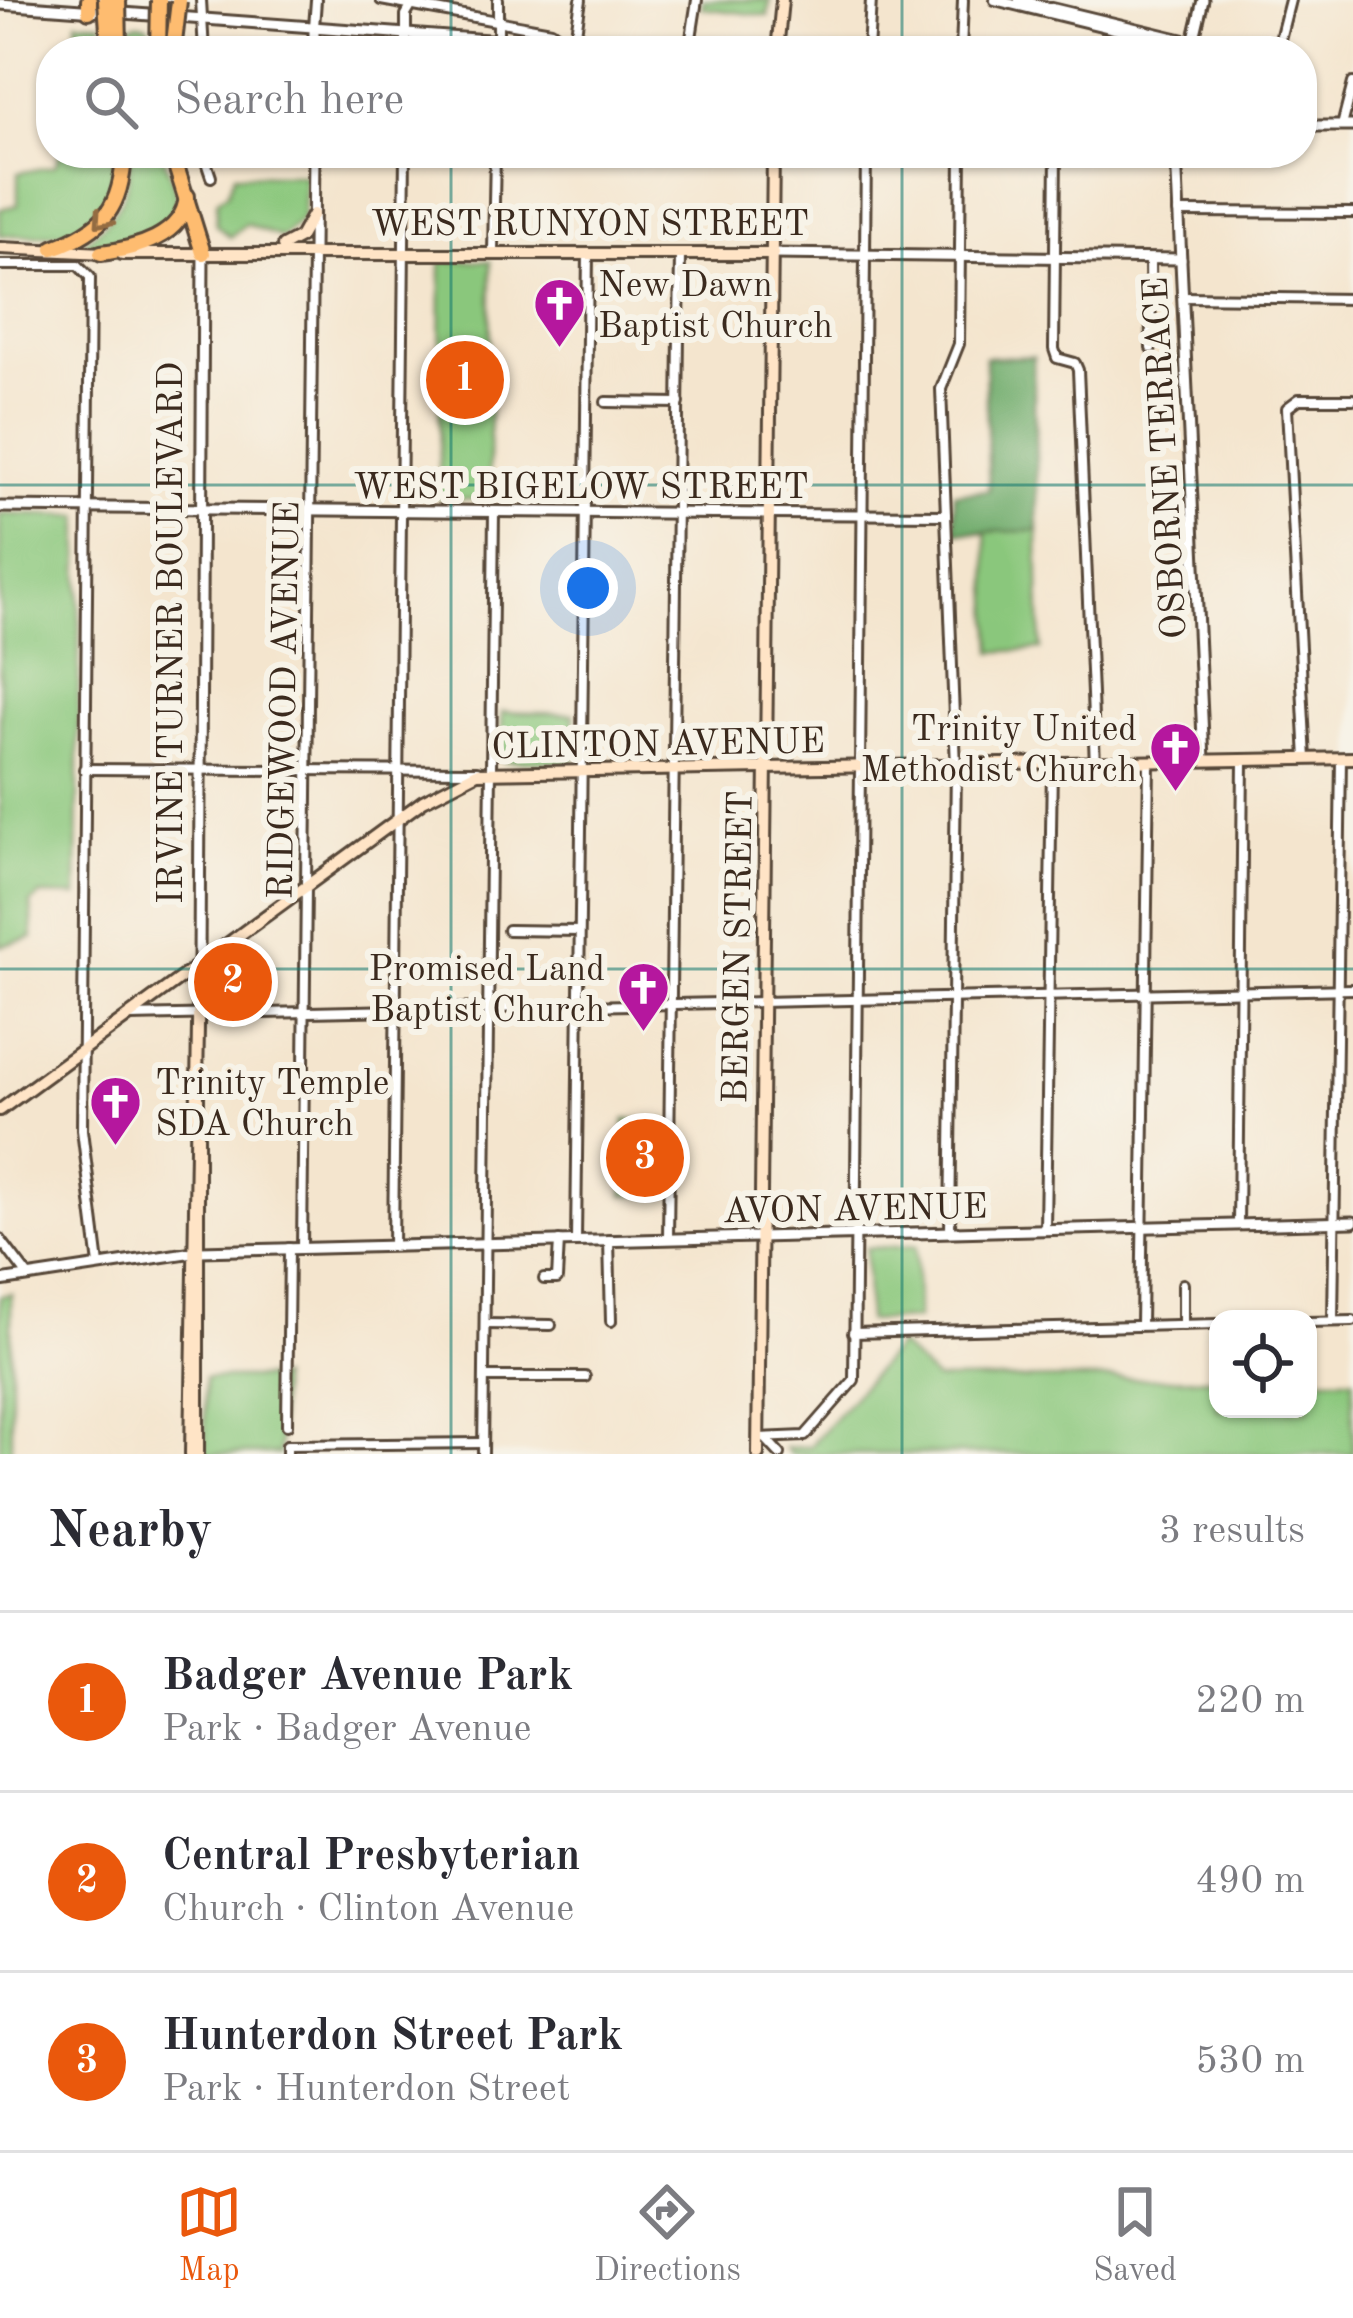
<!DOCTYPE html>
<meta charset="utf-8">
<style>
:root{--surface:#fff;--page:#f7f7f7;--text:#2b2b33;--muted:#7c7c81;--line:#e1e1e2;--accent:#ea580c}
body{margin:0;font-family:"Old Standard TT",serif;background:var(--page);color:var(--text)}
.controls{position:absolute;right:36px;bottom:36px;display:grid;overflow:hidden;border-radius:24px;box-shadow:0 3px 9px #0004}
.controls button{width:108px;height:108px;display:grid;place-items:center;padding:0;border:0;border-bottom:3px solid var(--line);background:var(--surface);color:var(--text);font:60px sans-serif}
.you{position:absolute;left:588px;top:588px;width:42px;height:42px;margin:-30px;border:9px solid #fff;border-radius:50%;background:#1a73e8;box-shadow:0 0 0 18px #1a73e833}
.badge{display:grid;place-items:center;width:78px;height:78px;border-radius:50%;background:var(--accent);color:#fff;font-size:39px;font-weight:700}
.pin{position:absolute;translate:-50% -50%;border:6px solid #fff;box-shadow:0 3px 12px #0006}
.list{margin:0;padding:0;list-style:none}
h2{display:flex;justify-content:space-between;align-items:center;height:156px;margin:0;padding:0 48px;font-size:51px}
h2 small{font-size:39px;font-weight:400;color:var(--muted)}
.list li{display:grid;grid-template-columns:78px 1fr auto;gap:36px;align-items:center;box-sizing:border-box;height:180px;padding:0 48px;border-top:3px solid var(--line)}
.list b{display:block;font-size:45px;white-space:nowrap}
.list p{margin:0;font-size:39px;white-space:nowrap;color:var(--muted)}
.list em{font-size:39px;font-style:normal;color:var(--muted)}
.icon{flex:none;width:66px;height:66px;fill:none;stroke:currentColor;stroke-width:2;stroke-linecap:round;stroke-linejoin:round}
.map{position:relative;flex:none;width:1353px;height:1454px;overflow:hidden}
.search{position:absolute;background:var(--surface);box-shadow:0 3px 9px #0004;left:36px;right:36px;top:36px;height:132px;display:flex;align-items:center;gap:30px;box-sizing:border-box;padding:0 42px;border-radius:48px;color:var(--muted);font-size:45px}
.sheet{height:696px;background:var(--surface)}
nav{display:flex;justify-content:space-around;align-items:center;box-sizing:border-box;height:168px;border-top:3px solid var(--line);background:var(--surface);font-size:33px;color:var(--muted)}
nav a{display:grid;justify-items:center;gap:6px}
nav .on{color:var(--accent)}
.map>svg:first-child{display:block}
</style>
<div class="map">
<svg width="1353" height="1454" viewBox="0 0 1353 1454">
<rect width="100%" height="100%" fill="#f7f3e8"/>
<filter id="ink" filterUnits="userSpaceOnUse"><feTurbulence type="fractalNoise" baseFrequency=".00833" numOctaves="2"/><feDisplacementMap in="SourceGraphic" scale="24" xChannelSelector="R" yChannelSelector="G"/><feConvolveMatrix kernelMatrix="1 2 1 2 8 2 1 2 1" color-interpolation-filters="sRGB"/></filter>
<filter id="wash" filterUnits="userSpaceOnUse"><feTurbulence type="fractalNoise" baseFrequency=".004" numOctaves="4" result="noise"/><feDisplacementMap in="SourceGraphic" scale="48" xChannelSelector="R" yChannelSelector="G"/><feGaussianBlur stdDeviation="2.7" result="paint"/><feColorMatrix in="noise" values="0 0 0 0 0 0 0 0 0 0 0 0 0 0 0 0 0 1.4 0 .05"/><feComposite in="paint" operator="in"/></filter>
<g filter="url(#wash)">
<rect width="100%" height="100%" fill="#f4e5ce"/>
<g fill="#8ac77c" stroke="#62784d" stroke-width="3">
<path d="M703,0H770L768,16L702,8Z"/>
<path d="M77,21L101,23L104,51H76Z"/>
<circle cx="139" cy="38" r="14"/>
<path d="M60,153H113C119,237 68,237 0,235V209L18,205V173L55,166Z"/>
<path d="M130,153H162C166,167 177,186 176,200C175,242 106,248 77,248C111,222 131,201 130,153Z"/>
<path d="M235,174L305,175L303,217L282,238L246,224L230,237L216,225L217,200L227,194Z"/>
<path d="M441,261H491L489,500L439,499Z"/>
<path d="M985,357H1033L1041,649L993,652L986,533L956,532L954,493L989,490Z"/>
<path d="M0,514L80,516L77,896L41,895L31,903L33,938L0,946Z"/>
<path d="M502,712L574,714V762L502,761Z"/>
<path d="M625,1120L666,1121V1195H624Z"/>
<path d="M916,1246L917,1319L867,1321L866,1248Z"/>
<path d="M11,1294V1454H0V1296Z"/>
<path d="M898,1345L936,1380L1218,1378V1409H1308V1378H1353V1454H790L785,1448L810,1446Z"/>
<rect x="205" y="1378" width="74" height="76"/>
</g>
<path fill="#6fac6c" stroke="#556b45" stroke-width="3" d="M985,357H1033L1038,531L956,532L954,493L989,490Z"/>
</g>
<g filter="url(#ink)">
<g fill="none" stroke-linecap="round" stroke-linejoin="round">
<defs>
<g id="minor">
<path d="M201,0L204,51"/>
<path d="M381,0L551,31L570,45"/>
<path d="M995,0L1192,48"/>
<path d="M1019,0L1193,42"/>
<path d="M314,27L316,0"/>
<path d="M574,46L581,0"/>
<path d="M406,51V15L415,0"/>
<path d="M498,51V0"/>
<path d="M689,51L697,0"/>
<path d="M868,51L871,0"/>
<path d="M961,51L963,0"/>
<path d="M1277,51L1290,0"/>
<path d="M1342,126L1353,83"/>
<path d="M203,153L211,177"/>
<path d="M1056,153L1054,349L1057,358L1075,363L1078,370L1095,764"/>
<path d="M1178,212L1353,213"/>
<path d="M493,252L495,153"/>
<path d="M1150,259L1151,348"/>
<path d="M0,265H78L90,277L82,1130L99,1265"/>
<path d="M1183,297L1353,299"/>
<path d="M608,327H680"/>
<path d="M606,402L679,403"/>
<path d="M770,514L946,515"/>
<path d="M1306,759L1287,408L1299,399H1353"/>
<path d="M84,769L477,771"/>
<path d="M508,930L579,931"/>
<path d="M130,1016L1353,989"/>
<path d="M1238,1225L1243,761"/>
<path d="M1045,1229L1052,765"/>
<path d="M950,1232L956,767L941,389L959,344L961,153"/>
<path d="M668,1238L680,253"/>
<path d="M0,1239L28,1276"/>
<path d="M609,1240L611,1321"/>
<path d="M576,1241L588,253"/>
<path d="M393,1246L405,153"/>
<path d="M302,1248L313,252"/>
<path d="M544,1279H557L559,1241"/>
<path d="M1183,1284V1325"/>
<path d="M1333,1321L1341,758"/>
<path d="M1308,1322L1353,1321"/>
<path d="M485,1324L551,1325"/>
<path d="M1141,1325L1149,763"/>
<path d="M853,1333L1218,1324"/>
<path d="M485,1377H585"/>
<path d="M287,1425L289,1248"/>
<path d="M758,1438L805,1436L854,1380L866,153"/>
<path d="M766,1439L780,1454"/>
<path d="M287,1454V1445L483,1443"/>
<path d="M483,1454L494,512"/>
</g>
<g id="tertiary">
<path d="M0,4L639,51"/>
<path d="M314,51V27"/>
<path d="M1191,51L1203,0"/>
<path d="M1302,126H1353"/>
<path d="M1176,153L1204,760"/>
<path d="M313,250L314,153"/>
<path d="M773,254L1181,259"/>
<path d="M0,507L770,514"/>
<path d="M199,965L203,253"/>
<path d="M0,1281L200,1251L1353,1222"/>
</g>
<g id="secondary">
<path d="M777,51L782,0"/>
<path d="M283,246L300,237L313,214"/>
<path d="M0,248L104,253"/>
<path d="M122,254H773"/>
<path d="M0,1110L423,801L477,773L1353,758"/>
<path d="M191,1454L199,965"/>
<path d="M198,1454V1086"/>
<path d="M758,1454L773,153"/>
</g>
<g id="motorway">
<path d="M89,0V11"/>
<path d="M172,153L203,253"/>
<path d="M53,248C104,230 122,207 124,153"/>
<path d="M101,253C134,249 184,237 187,196"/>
</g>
</defs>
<use href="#minor" stroke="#574638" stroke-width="14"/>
<use href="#tertiary" stroke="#574638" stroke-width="15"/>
<use href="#secondary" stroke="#574638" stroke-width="16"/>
<use href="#motorway" stroke="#574638" stroke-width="20"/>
<use href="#minor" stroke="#fff" stroke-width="8"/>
<use href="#tertiary" stroke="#fff" stroke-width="9"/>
<use href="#secondary" stroke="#ffe4c6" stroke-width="10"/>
<use href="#motorway" stroke="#febc70" stroke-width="14"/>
<defs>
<g id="motorway-bridge">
<path d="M106,0L109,46"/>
<path d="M118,0L119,46"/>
<path d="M158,51L159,0"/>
<path d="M173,51L179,1"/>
</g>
</defs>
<use href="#motorway-bridge" stroke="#574638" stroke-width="20" stroke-linecap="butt"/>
<use href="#motorway-bridge" stroke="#febc70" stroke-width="14"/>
</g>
<defs><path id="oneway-chevron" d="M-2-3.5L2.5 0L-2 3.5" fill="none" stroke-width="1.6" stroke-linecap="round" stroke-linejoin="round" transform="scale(3)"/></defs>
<use stroke="#936c43" href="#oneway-chevron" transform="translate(102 220) rotate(132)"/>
</g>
<path fill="none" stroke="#0f766e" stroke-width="3" stroke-opacity="0.55" d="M451,0V51M902,0V51M451,153V1454M902,153V1454M0,485H1353M0,969H1353"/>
<defs>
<symbol id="church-pin" viewBox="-11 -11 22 30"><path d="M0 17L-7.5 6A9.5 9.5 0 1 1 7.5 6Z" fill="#b5179e" stroke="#f7f3e8"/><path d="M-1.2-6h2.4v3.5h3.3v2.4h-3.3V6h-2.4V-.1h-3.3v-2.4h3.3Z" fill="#fff"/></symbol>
</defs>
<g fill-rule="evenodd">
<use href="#church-pin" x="530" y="274" width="59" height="81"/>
<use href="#church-pin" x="1146" y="718" width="59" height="81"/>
<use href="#church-pin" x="614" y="958" width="59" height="81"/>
<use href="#church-pin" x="86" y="1072" width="59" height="81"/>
</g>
<g text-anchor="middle" stroke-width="12" stroke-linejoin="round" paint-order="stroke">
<g font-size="36" fill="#3b2a1e" stroke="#f7f3e8">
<text x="590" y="235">WEST RUNYON STREET</text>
<text transform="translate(1163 458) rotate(-93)" y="13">OSBORNE TERRACE</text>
<text x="581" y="498">WEST BIGELOW STREET</text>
<text transform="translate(169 633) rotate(-90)" y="13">IRVINE TURNER BOULEVARD</text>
<text transform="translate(282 700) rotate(-89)" y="13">RIDGEWOOD AVENUE</text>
<text transform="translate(658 742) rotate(-1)" y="13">CLINTON AVENUE</text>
<text transform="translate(736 947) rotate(-89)" y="13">BERGEN STREET</text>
<text transform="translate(855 1207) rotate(-1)" y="13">AVON AVENUE</text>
</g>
<g font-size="36" fill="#3b2a1e" stroke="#f7f3e8" text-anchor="start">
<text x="598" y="296">New Dawn<tspan x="598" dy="41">Baptist Church</tspan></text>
<text x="1137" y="740" text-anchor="end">Trinity United<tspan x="1137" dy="41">Methodist Church</tspan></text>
<text x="605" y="980" text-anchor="end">Promised Land<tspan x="605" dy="41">Baptist Church</tspan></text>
<text x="155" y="1094">Trinity Temple<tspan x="155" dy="41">SDA Church</tspan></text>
</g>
</g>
</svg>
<div class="controls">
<button><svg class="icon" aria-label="locate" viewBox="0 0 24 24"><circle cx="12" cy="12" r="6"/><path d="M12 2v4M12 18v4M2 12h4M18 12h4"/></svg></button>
</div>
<div class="you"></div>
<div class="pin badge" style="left:465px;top:380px">1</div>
<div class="pin badge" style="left:233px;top:982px">2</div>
<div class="pin badge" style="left:645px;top:1158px">3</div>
<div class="search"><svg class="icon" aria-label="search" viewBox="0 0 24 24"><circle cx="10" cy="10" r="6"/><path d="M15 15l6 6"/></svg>Search here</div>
</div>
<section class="sheet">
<h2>Nearby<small>3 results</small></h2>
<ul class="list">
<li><span class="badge">1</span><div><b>Badger Avenue Park</b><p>Park · Badger Avenue</p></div><em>220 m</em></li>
<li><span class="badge">2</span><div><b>Central Presbyterian</b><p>Church · Clinton Avenue</p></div><em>490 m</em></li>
<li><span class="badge">3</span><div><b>Hunterdon Street Park</b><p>Park · Hunterdon Street</p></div><em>530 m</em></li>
</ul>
</section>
<nav>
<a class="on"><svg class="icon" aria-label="map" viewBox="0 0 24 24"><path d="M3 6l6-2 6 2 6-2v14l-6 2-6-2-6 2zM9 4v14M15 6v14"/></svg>Map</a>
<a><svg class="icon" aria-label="directions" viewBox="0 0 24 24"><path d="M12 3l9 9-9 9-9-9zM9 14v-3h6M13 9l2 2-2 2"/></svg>Directions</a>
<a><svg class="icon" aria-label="saved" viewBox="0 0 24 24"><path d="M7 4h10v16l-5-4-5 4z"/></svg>Saved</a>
</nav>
